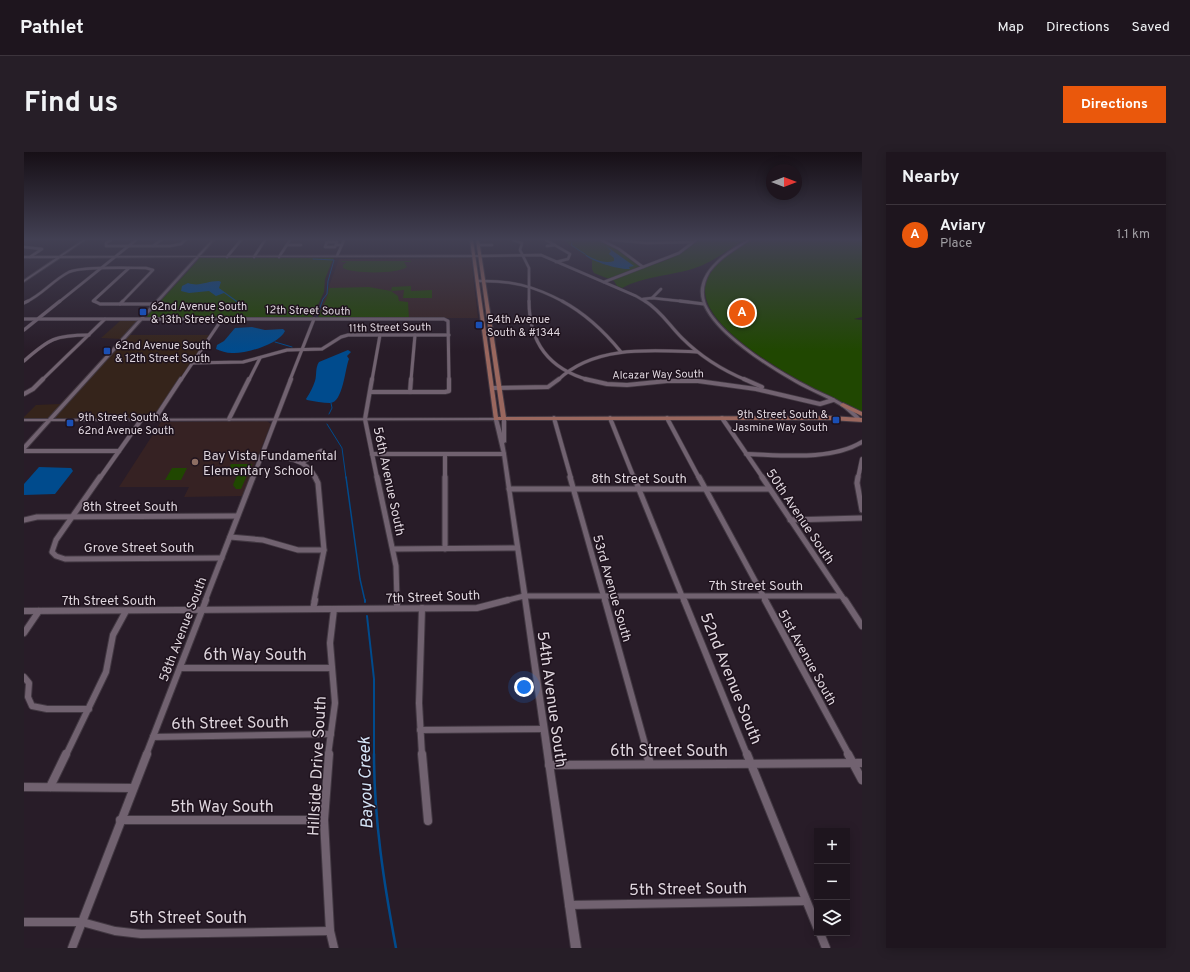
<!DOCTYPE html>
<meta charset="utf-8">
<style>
:root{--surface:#1e151e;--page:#261e27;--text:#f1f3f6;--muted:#a19fa4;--line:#3c343c;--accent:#ea580c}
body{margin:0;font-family:Overpass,sans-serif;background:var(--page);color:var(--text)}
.controls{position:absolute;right:12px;bottom:12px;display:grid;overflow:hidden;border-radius:0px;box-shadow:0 2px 10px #0003}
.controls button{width:36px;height:36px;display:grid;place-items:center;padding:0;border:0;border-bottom:1px solid var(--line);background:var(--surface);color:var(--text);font:20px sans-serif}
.compass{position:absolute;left:742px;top:12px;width:36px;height:36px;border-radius:50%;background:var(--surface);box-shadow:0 2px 10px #0003;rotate:90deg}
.you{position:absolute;left:500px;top:535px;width:14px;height:14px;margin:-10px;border:3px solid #fff;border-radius:50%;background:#1a73e8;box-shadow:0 0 0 6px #1a73e833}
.badge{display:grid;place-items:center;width:26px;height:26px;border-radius:50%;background:var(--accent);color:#fff;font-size:13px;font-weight:700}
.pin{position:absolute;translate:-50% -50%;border:2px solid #fff;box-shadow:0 1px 4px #0006}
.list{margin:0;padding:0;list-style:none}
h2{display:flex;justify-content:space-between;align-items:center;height:52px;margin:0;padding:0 16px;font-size:17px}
h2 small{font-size:13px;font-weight:400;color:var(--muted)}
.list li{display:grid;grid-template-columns:26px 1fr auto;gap:12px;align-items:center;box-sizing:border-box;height:60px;padding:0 16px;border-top:1px solid var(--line)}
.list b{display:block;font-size:15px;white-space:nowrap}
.list p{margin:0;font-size:13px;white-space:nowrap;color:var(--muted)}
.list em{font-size:13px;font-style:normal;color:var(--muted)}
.icon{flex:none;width:22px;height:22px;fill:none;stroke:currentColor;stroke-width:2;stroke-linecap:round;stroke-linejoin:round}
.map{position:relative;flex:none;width:838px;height:796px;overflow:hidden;border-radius:0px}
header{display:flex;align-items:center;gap:24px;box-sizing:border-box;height:56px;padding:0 20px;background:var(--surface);border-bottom:1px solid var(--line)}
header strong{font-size:19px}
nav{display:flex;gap:22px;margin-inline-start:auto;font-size:14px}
.intro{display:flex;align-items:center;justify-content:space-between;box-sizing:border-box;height:96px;padding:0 24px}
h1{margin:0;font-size:28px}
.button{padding:10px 18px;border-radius:0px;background:var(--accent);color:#fff;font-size:14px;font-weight:700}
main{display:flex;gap:24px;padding:0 24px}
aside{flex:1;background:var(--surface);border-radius:0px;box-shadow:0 2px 10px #0003}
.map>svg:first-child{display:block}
</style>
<header>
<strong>Pathlet</strong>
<nav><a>Map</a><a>Directions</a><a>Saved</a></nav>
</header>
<div class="intro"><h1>Find us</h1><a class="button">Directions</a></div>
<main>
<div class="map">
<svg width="838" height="796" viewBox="0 0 838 796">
<rect width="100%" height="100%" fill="#281c28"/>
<g fill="#35241b">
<path d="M115,168L24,267H0V265L12,253L36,252L97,187L77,186L96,169Z"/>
<path d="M105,183H186L129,266L28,267Z"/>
</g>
<g fill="#362223">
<path d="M447,106L454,166H293L315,107Z"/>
<path d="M243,269L247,272L218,344L160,345L165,335H95L137,270Z"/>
</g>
<g fill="#204701">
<path d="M539,88H575L594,98L618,116C639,110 658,104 674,88H721C704,97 690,110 671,116C647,124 620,124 598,136L593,134L590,129L570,121L568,117V108Z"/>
<path d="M728,88H838V165L830,167L838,168V260C801,243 677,184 681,136C683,114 710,97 728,88Z"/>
<path d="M174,105H316H310L301,127L300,140L288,166L122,165L175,107L166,115Z"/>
<path d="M318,109H387V110H380L383,115C375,122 329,122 319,116V113L323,110H317Z"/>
<path d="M387,134V139L408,138V146H379L380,138L367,139L374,144L375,149L384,150L385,167L294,166C297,158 305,144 305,136L345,135L367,139L368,135Z"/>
<path d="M207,312H228L217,337H212L209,333L213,323H202Z"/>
<path d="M148,316H163L157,328H141Z"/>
</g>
<g fill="#004b8d">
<path d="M582,94L610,114L605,115L606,117C596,118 570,110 562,104L561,102C569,107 580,112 590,109V106L585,102L587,99Z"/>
<path d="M195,129L197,130L195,136L220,154H218L200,141L192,144L185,139L165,141L157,139L158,134L164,131C176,135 182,129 195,129Z"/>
<path d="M228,175L241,178L259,177L261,179C255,192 222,202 208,201C202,201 197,199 192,197L193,193L200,189L211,176Z"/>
<path d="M324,198L327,200L323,204L325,207C321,216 319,251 306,251C299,251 290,249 283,248L282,247C286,241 289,235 291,229C293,223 291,216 295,210Z"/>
<path d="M15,315L47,316L49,319L31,342L0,343V332Z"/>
</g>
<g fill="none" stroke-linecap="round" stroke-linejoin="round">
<g stroke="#004b8d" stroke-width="1">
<path d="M548,91L547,93L561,102"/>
<path d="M289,107L310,108L304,129L303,142L299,147L293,164"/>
<path d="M251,190L268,195"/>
<path d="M305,262L308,256L307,251"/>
<path d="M303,272L318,296L322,326"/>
</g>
<path stroke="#004b8d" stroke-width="1.5" d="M322,325L336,427L341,449"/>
<g stroke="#004b8d" stroke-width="2">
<path d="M341,448V450"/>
<path d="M343,464L350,527V603"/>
</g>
<path stroke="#004b8d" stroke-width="2.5" d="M350,602C350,668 360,732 372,796"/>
<defs>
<g id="minor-far5">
<path d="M87,88L82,91V94H146L157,92L161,88"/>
<path d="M489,88L498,91L496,98L505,116V150"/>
<path d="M522,88L546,102L544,107L532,110"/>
<path d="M577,88L595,97L619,115"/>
<path d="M589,88L623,91L669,90"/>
<path d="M303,90H313L311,95H301Z"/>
<path d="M263,93H277"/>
<path d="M312,93H318"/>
<path d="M454,93H468"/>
<path d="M129,94L137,88"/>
<path d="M523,94L531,93"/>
<path d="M0,95L18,97L6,105"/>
<path d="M313,104L320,88"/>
<path d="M456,104L517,103L612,144L622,150"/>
<path d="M203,105L217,88"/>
<path d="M230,105L241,88"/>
<path d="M255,105L266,88"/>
<path d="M453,129C487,128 510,134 540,150"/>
<path d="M580,130L655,101L672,88"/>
<path d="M628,146L637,137"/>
<path d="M619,147L628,146L665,150"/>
<path d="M2,150C18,143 29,128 45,120C58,114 105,116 122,116L129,118L98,150"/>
<path d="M35,150L112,88"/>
<path d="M72,150L69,149L105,116"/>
</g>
<g id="minor-far4">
<path d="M70,149L76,152H131"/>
<path d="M505,149C505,191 525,217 565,228"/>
<path d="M538,149C562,162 580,179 597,200"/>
<path d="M621,149C637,159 645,173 658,186C677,205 698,218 722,228"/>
<path d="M656,149L680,152"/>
<path d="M0,151L4,149"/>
<path d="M96,152L99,149"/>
<path d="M0,167H420L424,169L425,228"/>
<path d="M0,178L36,149"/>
<path d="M0,209C25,187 31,183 65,183"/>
<path d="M168,211L219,210L263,198L298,197L317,185L324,183H425"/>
<path d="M18,228L81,167"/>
<path d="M157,228L198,167"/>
<path d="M225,228L236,206"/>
<path d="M266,228L290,167"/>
<path d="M348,228L356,183"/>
<path d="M387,228L391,183"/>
<path d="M534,228C570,193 627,198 673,200"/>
</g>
<g id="minor-far3">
<path d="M348,227L341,267L353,326"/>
<path d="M561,227L583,232L603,233L643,229H674L732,237L796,252L809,248"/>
<path d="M720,227L738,235"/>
<path d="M468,236L524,235L535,227"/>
<path d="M346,240H421L425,239V227"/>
<path d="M386,240L387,227"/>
<path d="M0,242L9,237L19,227"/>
<path d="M530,266L547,326"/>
<path d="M586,266L610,326"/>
<path d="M643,266L675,326"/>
<path d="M698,266L739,326"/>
<path d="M205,267L225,227"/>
<path d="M130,268L157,227"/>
<path d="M0,299H95"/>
<path d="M348,302H480"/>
<path d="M722,302C758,303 807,309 838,290"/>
<path d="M421,303V326"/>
<path d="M237,304C257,305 282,305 292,326"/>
<path d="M279,310L297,299"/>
<path d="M76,326L117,268"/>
<path d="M229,326L267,227"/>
<path d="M834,326L838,307"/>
</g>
<g id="minor-far2">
<path d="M76,325L32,388L28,400L32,404L41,407L198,406"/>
<path d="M353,325L372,414L373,449"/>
<path d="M421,325V397"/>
<path d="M546,325L581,449"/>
<path d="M610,325L660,449"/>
<path d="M675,325L742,449"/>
<path d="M738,325L821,449"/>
<path d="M834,325L833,331L838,358"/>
<path d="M485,337H745"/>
<path d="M0,368L13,365L213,364"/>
<path d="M766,368L838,366"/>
<path d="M206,385L239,388L274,398H300"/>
<path d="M369,397L493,396"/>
<path d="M181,449L229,325"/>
<path d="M290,449L300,398L294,331L291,325"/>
<path d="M480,449L500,444H817"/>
</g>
<g id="minor-far1">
<path d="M373,448V456"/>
<path d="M581,448L624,603"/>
<path d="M660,448L723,603"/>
<path d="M741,448L825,603"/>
<path d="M821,448L838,474"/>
<path d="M289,457L291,448"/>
<path d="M0,459L453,456L484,448"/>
<path d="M0,481L15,459"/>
<path d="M156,516H307"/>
<path d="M0,525L5,531L4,545L8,554L23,557H65"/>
<path d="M396,578L520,577"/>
<path d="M129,585L307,582"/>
<path d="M42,603L82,520L89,483L102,459"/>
<path d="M122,603L182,448"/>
<path d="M304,603L311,551L306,491L310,457"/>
<path d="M398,603L395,551L398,456"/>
</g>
<g id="minor">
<path d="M305,602L300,668L306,779L310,796"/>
<path d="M398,602L404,669"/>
<path d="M623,602L626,612"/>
<path d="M723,602L793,775"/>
<path d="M824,602L838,628"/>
<path d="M525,613L838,611"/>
<path d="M0,635L109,636"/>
<path d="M26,635L42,602"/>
<path d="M96,668H300"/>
<path d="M545,753L782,749"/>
<path d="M0,770H58L91,779L117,782L306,779"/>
<path d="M796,781L802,796"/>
<path d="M48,796L123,602"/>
</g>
<g id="tertiary">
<path d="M59,88H61L38,104H173L188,88H190L176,104L457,103L456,105H175L29,267L472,266L474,267L478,281V266H482V290L480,291L482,302L557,796H547L478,302L470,268L27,269L2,297L0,298V293L22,269H0V267H24L172,105L36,106L0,130V128L32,106H0V104H35Z"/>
<path d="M724,88H726C712,98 697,105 686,120C680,130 678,141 682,152C696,184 755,219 786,235C797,241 810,245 821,253C827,257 833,262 837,267V268H833C828,263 823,258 817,254C803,245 786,239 772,231C744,215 672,172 677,136C680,114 706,97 724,88Z"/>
</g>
<g id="secondary">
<path d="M446,88H449L474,265H477L452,88H455L482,265L806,264L838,266V270L806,268H470Z"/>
<path d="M819,251L838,260V264L817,254L816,253Z"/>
</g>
</defs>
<use href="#minor-far5" stroke="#423842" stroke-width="3.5"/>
<use href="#minor-far4" stroke="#423842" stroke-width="4"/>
<use href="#minor-far3" stroke="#423842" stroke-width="5.5"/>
<use href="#minor-far2" stroke="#423842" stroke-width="7"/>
<use href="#minor-far1" stroke="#423842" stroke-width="8"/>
<use href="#minor" stroke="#423842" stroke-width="10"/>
<use href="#tertiary" stroke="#423842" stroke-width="2"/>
<use href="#secondary" stroke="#423842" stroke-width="2"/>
<use href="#minor-far5" stroke="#716270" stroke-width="2.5"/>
<use href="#minor-far4" stroke="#716270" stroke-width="3"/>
<use href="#minor-far3" stroke="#716270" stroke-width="4"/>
<use href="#minor-far2" stroke="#716270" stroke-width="5"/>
<use href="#minor-far1" stroke="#716270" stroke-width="6"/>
<use href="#minor" stroke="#716270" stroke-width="8"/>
<use href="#tertiary" fill="#716270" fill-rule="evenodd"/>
<use href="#secondary" fill="#9a675e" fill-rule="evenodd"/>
</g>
<linearGradient id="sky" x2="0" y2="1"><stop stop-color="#160f16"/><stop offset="0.44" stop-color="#424053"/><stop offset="1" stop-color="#424053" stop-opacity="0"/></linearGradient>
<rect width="838" height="199" fill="url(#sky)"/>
<g fill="#1a4fb4" stroke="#1f131e" stroke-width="1.5">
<rect x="115" y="156" width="8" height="8" rx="2"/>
<rect x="451" y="169" width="8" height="8" rx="2"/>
<rect x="79" y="195" width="8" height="8" rx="2"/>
<rect x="808" y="264" width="8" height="8" rx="2"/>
<rect x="42" y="267" width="8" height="8" rx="2"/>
</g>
<circle fill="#8d6e63" stroke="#1f131e" stroke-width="1.5" cx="171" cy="310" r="4"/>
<g text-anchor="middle" stroke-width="3" stroke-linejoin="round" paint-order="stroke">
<g font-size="11" fill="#ded5dd" stroke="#1f131e" text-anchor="start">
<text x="127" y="158">62nd Avenue South<tspan x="127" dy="13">&amp; 13th Street South</tspan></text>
<text x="463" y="171">54th Avenue<tspan x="463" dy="13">South &amp; #1344</tspan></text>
<text x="91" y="197">62nd Avenue South<tspan x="91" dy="13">&amp; 12th Street South</tspan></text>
<text x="804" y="266" text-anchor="end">9th Street South &amp;<tspan x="804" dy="13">Jasmine Way South</tspan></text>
<text x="54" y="269">9th Street South &amp;<tspan x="54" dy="13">62nd Avenue South</tspan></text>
</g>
<g font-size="11" fill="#ded5dd" stroke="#1f131e">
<text transform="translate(284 158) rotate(1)" y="4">12th Street South</text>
<text transform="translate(366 175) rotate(-1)" y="4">11th Street South</text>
<text transform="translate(634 222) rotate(-1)" y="4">Alcazar Way South</text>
</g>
<g font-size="13" fill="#ded5dd" stroke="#1f131e" text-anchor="start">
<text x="179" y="308">Bay Vista Fundamental<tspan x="179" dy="15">Elementary School</tspan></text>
</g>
<g font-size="13" fill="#ded5dd" stroke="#1f131e">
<text x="615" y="331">8th Street South</text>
<text transform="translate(366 329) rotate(78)" y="5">56th Avenue South</text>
<text x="106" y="359">8th Street South</text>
<text transform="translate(777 364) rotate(56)" y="5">50th Avenue South</text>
<text x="115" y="400">Grove Street South</text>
<text x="732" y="438">7th Street South</text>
<text transform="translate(589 436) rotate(74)" y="5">53rd Avenue South</text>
<text transform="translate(409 444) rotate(-2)" y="5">7th Street South</text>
<text x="85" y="453">7th Street South</text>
<text transform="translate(158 477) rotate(-69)" y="5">58th Avenue South</text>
<text transform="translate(784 505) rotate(61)" y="5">51st Avenue South</text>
</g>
<g font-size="16" fill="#ded5dd" stroke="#1f131e">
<text x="231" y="508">6th Way South</text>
<text transform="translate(708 526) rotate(68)" y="6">52nd Avenue South</text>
<text transform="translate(529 547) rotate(82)" y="6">54th Avenue South</text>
<text transform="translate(206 570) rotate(-1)" y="6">6th Street South</text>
<text x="645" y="604">6th Street South</text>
<text transform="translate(292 614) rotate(-87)" y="6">Hillside Drive South</text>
<text x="198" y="660">5th Way South</text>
<text transform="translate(664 736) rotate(-1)" y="6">5th Street South</text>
<text x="164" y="771">5th Street South</text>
</g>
<g font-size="17" font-style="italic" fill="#d3e3f6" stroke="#1f131e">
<text transform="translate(341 631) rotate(-92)" y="6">Bayou Creek</text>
</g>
</g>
</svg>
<div class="controls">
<button>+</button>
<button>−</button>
<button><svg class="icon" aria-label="layers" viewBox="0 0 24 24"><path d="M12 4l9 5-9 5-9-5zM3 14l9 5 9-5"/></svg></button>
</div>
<svg class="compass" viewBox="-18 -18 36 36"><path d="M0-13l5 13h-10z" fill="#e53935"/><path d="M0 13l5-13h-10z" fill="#a19fa4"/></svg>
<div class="you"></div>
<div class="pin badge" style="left:718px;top:161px">A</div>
</div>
<aside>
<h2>Nearby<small></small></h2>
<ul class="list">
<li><span class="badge">A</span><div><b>Aviary</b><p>Place</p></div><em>1.1 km</em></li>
</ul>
</aside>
</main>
